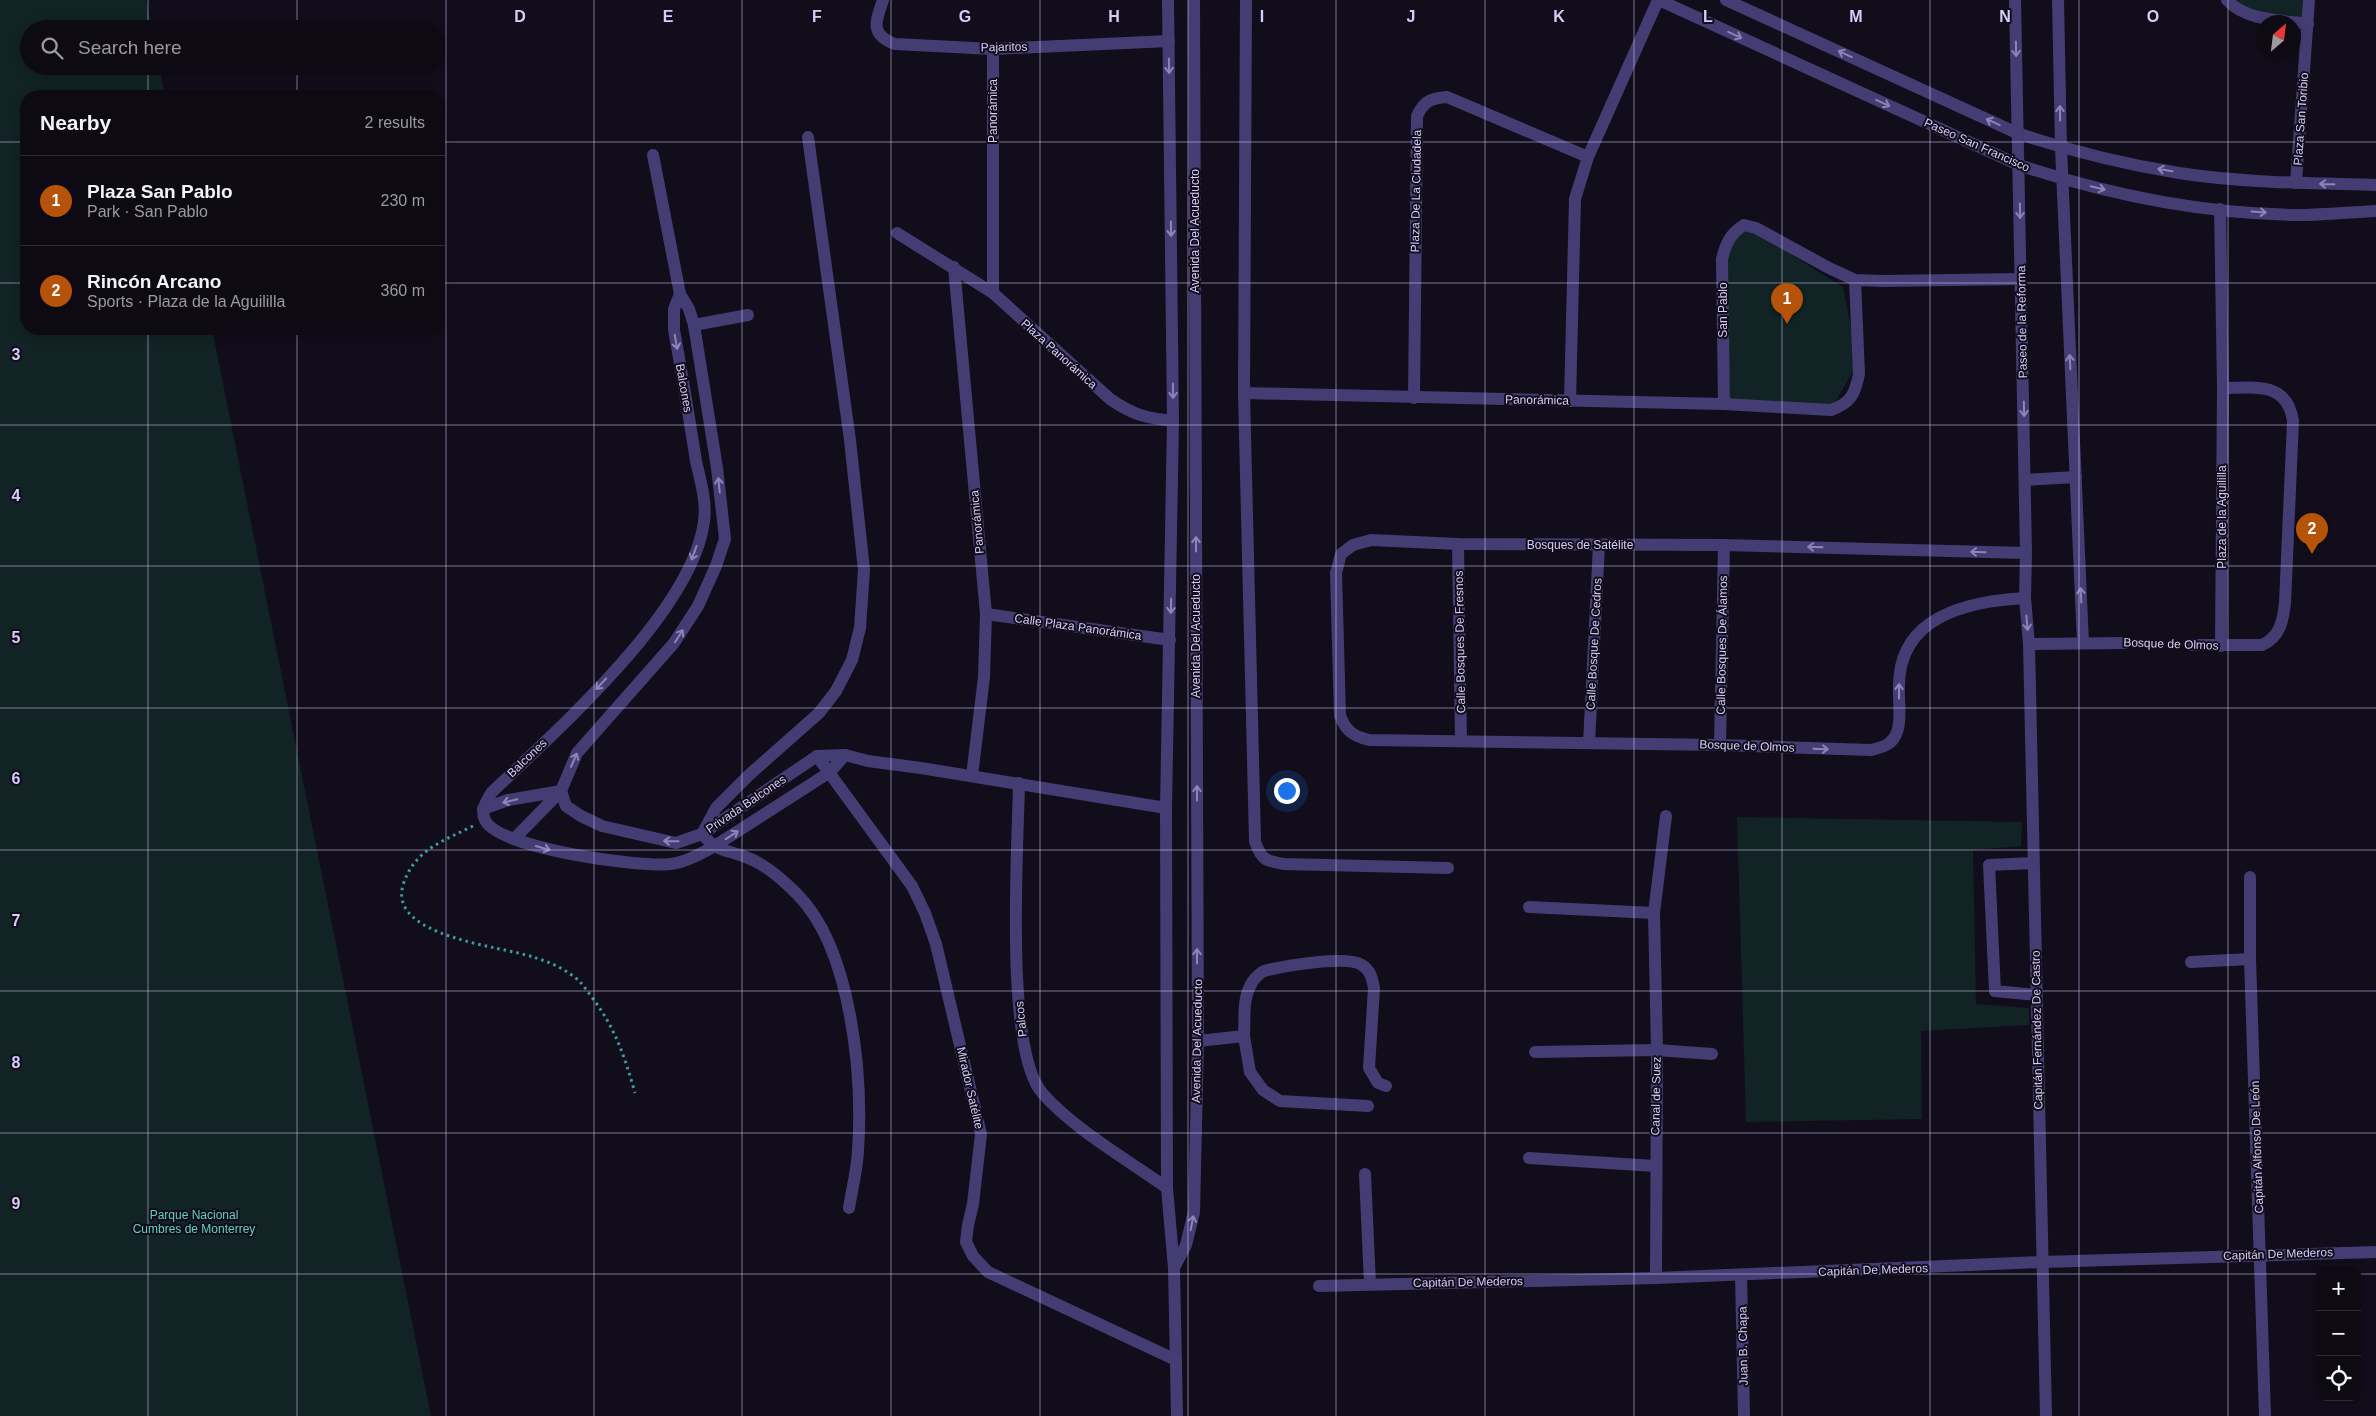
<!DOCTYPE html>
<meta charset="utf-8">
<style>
:root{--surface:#0d0a14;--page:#16131d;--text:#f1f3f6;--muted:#9a9aa0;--line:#2d2b34;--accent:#b45309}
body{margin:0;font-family:Arial,sans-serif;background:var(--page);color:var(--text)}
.controls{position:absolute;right:15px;bottom:15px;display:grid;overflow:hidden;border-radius:10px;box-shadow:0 2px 12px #0003}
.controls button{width:45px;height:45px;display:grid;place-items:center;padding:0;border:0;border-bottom:1px solid var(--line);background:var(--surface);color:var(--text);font:25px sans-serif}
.compass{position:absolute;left:2256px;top:15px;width:45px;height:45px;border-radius:50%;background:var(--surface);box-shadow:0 2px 12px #0003;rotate:28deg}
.you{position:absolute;left:1286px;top:790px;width:18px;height:18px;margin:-12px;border:4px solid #fff;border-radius:50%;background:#1a73e8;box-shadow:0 0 0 8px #1a73e833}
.badge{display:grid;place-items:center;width:32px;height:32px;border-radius:50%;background:var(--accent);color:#fff;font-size:16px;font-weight:700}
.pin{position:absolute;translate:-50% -41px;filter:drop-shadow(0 1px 2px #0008)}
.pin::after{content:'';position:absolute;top:26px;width:18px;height:15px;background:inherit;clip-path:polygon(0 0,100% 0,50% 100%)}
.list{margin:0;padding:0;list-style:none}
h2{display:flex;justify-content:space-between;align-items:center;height:65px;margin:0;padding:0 20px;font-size:21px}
h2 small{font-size:16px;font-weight:400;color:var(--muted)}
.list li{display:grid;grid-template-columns:32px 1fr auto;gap:15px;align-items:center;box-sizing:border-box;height:90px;padding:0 20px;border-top:1px solid var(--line)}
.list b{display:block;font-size:19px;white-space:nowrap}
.list p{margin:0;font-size:16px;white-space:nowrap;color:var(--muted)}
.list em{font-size:16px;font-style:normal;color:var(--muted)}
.icon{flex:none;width:28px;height:28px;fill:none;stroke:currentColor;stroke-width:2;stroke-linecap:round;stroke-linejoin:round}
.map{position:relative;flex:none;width:2376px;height:1416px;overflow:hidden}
.search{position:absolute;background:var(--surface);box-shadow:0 2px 12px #0003;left:20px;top:20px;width:425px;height:55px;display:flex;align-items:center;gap:12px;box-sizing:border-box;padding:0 18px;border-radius:28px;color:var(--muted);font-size:19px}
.panel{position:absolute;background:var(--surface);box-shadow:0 2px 12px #0003;left:20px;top:90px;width:425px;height:245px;border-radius:20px}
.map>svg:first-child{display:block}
</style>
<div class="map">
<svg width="2376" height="1416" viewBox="0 0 2376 1416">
<rect width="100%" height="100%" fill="#110d1b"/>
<g fill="#112324">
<path d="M0,0H146L152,29H29V66H159L165,96H26V329H212L431,1416H0Z"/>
<path d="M2227,0H2309L2308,24L2249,15Z"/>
<path d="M1744,225L1843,287L1858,362L1831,410L1724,404L1722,259Z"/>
<path d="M1737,817L2022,822L2021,846L1973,850L1976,1004L2029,1008V1025L1921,1031L1922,1119L1746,1122Z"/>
</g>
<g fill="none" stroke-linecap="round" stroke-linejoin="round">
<g stroke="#3a9da0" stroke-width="3" stroke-dasharray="2.5 4" stroke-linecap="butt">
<path d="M2140,644L2179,645"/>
<path d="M473,826C443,841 414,850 403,885C388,937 501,946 533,957C550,962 568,970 580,982C585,987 589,994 594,1000C616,1030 625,1058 635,1093"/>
</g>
<g stroke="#443d74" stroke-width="12">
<path d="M883,0C876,21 869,34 895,44L993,49L1169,41"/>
<path d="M1168,0L1173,421L1166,808L1167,1188L1174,1268L1177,1416"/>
<path d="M1246,0L1244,393L1255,841C1261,860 1266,861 1284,864L1448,868"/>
<path d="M1659,0L2019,165C2109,195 2205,214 2300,215C2325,215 2351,212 2376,211"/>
<path d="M1726,0L2017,133C2070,151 2124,164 2179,173C2244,183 2311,183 2376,185"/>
<path d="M2015,0L2026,553L2025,598L2029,644L2046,1416"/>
<path d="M2058,0L2061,148L2083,643"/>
<path d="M2227,0C2246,21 2281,20 2308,24"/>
<path d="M993,49V293"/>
<path d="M808,137L850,440L864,570L860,628L852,660L836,691L819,713L749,775L716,808L702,834C718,853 727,849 748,858C765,864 784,881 797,894C852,949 863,1077 858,1151C857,1170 852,1189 849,1208"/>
<path d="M2296,183L2309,0"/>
<path d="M2220,209L2223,388L2221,646"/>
<path d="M897,233L993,293L1110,399C1133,415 1146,418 1173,421"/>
<path d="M954,267L986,614L984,677L972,776"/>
<path d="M680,294L674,309V330C682,373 689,417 696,461C700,479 707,502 704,521C693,611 557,730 492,792C487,800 480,810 485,820C497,848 640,868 671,864C686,862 700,854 713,847L830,772L845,755"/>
<path d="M694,325L748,315"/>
<path d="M1244,393L1724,404L1831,410C1851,403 1855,394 1859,374L1855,280"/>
<path d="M1414,398L1417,116C1424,101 1431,98 1447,97L1588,157"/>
<path d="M1570,401L1575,199L1588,157L1658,0"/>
<path d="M1724,404L1722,259C1726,243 1730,234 1744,225L1756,228L1829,268L1855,280L1883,281L2021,279"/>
<path d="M2025,480L2076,477"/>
<path d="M1458,544L1461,741"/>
<path d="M2025,598C1968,601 1899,616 1899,686C1898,700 1903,726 1894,738C1889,746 1879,748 1871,750L1720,745L1369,740C1353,736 1346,731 1340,716L1336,573L1341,554L1353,545L1371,540L1458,544L1724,545L2026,553"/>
<path d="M986,614L1170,640"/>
<path d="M2029,644L2125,643"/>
<path d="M2192,645H2262C2280,637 2283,621 2285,603L2293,421C2287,381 2255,388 2223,388"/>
<path d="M1589,743L1599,545"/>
<path d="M1720,745L1724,545"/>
<path d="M817,756L912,886L925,913L936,944L981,1134L973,1204L968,1225L966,1242L973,1256L988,1272L1176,1360"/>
<path d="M1019,783C1018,846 1004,1052 1043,1094C1075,1130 1128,1160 1167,1188"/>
<path d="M483,809L508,800L561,791L566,806L581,816L602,826L676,843L702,834L817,756L845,755L868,761L921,768L1166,808"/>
<path d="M514,839L561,791L577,753L674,643L698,606L716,566L725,539L717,468L694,325L689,309L680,294L653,155"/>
<path d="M2033,863L1989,865L1995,991L2036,995"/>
<path d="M2250,877V959L2265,1416"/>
<path d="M1529,907L1654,913"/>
<path d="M2191,962L2250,959"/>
<path d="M1244,1036L1250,1072L1263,1090L1280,1101L1368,1106"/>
<path d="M1198,1041L1244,1036C1245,1017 1242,997 1253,981C1256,977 1260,973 1264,971C1283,966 1347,955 1362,965C1371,971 1372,978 1374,988L1369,1068L1378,1083L1386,1086"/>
<path d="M1535,1052L1657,1050L1712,1054"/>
<path d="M1529,1158L1655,1166"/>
<path d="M1365,1174L1370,1284"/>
<path d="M1174,1268L1186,1245L1194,1212L1198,1041L1194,0"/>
<path d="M1741,1275L1744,1416"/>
<path d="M1656,1278L1657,1050L1654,913L1666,816"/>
<path d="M1319,1286L1656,1278L2042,1262L2376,1252"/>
</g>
</g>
<defs><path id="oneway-shaft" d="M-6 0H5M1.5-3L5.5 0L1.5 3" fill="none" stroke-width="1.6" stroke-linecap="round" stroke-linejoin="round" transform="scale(1.25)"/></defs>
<g stroke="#8d85b6">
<use href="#oneway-shaft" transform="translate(1735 35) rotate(25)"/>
<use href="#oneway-shaft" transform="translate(2016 49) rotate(89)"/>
<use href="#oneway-shaft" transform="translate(1845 54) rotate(-155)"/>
<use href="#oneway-shaft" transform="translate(1169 66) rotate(89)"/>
<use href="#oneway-shaft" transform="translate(1883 103) rotate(25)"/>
<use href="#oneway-shaft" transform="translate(2060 113) rotate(-91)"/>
<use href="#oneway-shaft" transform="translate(1993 122) rotate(-156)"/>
<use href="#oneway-shaft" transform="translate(2165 170) rotate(-170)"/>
<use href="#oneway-shaft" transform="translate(2327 184) rotate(-179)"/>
<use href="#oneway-shaft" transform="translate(2098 188) rotate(14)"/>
<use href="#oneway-shaft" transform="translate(2020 211) rotate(89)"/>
<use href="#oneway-shaft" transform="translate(2259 212) rotate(4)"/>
<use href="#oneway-shaft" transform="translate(1171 229) rotate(89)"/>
<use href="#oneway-shaft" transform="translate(676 342) rotate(80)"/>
<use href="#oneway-shaft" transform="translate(2070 362) rotate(-93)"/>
<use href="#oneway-shaft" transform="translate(1173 391) rotate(89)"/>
<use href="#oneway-shaft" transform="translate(2024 409) rotate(89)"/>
<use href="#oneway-shaft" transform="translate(719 485) rotate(-96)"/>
<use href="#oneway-shaft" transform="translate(1196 544) rotate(-90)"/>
<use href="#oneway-shaft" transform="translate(1815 547) rotate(-178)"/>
<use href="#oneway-shaft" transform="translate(1978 552) rotate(-178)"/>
<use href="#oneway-shaft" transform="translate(694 553) rotate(110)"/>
<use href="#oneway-shaft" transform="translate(2081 595) rotate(-93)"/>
<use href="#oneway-shaft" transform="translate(1171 606) rotate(91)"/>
<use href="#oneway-shaft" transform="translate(2027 623) rotate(85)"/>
<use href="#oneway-shaft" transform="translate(679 636) rotate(-57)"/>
<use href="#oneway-shaft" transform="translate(601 684) rotate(133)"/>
<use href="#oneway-shaft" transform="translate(1899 691) rotate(-90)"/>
<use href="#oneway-shaft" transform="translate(1821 749) rotate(2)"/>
<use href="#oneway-shaft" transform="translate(574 760) rotate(-66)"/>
<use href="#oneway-shaft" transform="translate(1197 793) rotate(-90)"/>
<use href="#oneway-shaft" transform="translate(510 801) rotate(167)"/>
<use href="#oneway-shaft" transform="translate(732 835) rotate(-33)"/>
<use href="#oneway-shaft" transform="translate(671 841) rotate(-179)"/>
<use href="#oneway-shaft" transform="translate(543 848) rotate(16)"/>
<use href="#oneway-shaft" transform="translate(1197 956) rotate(-90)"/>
<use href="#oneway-shaft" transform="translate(1192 1223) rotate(-79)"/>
</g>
<path fill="none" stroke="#d6cdf9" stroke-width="1" stroke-opacity="0.55" d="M148,0V29M297,0V29M446,0V1416M594,0V1416M742,0V1416M891,0V1416M1040,0V1416M1188,0V1416M1336,0V1416M1485,0V1416M1634,0V1416M1782,0V1416M1930,0V1416M2079,0V1416M2228,0V1416M148,66V96M297,66V96M0,142H26M439,142H2376M0,283H26M439,283H2376M148,329V1416M297,329V1416M0,425H2376M0,566H2376M0,708H2376M0,850H2376M0,991H2376M0,1133H2376M0,1274H2320M2357,1274H2376"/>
<g text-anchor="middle" stroke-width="4" stroke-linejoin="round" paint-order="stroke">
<g font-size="12" fill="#d6cdf9" stroke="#110d1b">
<text transform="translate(1004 47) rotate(-1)" y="4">Pajaritos</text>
<text transform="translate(993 111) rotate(-90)" y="4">Panorámica</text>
<text transform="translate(2301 119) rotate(-86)" y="4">Plaza San Toribio</text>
<text transform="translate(1977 145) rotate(24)" y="4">Paseo San Francisco</text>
<text transform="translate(1416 191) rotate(-89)" y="4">Plaza De La Ciudadela</text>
<text transform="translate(1195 231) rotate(-90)" y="4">Avenida Del Acueducto</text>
<text transform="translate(1723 310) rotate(-90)" y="4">San Pablo</text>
<text transform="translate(2022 322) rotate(-91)" y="4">Paseo de la Reforma</text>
<text transform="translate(1059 354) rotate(42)" y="4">Plaza Panorámica</text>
<text transform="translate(684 388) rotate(80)" y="4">Balcones</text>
<text transform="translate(1537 400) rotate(1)" y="4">Panorámica</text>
<text transform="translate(2222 517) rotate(-90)" y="4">Plaza de la Aguililla</text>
<text transform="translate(977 522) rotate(-95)" y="4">Panorámica</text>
<text x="1580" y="549">Bosques de Satélite</text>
<text transform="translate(1078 627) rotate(8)" y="4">Calle Plaza Panorámica</text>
<text transform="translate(1196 636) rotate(-90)" y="4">Avenida Del Acueducto</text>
<text transform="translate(1460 642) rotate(-91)" y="4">Calle Bosques De Fresnos</text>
<text transform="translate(1594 644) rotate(-87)" y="4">Calle Bosque De Cedros</text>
<text transform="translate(2171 644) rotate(2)" y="4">Bosque de Olmos</text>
<text transform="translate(1722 645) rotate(-89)" y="4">Calle Bosques De Álamos</text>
<text transform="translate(1747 746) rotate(2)" y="4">Bosque de Olmos</text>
<text transform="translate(527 758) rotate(-44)" y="4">Balcones</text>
<text transform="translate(746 804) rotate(-34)" y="4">Privada Balcones</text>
<text transform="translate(1021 1019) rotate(-96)" y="4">Palcos</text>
<text transform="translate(2037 1030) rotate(-91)" y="4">Capitán Fernández De Castro</text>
<text transform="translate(1197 1041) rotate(-89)" y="4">Avenida Del Acueducto</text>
<text transform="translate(970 1088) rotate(77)" y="4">Mirador Satélite</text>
<text transform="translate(1656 1096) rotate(-89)" y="4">Canal de Suez</text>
<text transform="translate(2257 1147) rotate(-92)" y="4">Capitán Alfonso De León</text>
<text transform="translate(2278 1254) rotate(-2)" y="4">Capitán De Mederos</text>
<text transform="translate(1873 1270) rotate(-2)" y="4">Capitán De Mederos</text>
<text transform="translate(1468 1282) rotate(-1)" y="4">Capitán De Mederos</text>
<text transform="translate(1743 1346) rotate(-91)" y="4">Juan B. Chapa</text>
</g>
<g font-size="12" fill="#63cfbd" stroke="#110d1b">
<text x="194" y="1219">Parque Nacional<tspan x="194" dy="14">Cumbres de Monterrey</tspan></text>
</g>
</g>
<g font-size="16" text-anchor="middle" font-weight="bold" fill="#d6cdf9" stroke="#110d1b" stroke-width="4" stroke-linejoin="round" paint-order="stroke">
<text x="520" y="22">D</text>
<text x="668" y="22">E</text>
<text x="817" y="22">F</text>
<text x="965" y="22">G</text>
<text x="1114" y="22">H</text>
<text x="1262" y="22">I</text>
<text x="1411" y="22">J</text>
<text x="1559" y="22">K</text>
<text x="1708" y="22">L</text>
<text x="1856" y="22">M</text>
<text x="2005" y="22">N</text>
<text x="2153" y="22">O</text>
<text x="16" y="360">3</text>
<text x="16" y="501">4</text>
<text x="16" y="643">5</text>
<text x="16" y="784">6</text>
<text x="16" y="926">7</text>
<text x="16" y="1068">8</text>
<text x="16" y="1209">9</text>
</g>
</svg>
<div class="controls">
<button>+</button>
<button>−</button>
<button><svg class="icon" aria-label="locate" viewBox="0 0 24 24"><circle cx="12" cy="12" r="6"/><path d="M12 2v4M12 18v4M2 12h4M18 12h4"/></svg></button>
</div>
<svg class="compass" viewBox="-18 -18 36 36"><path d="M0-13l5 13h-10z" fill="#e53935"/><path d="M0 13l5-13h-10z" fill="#9a9aa0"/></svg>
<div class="you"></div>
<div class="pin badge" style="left:1787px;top:324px">1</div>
<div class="pin badge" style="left:2312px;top:554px">2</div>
<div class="search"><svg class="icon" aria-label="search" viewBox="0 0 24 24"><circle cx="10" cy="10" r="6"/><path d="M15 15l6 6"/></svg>Search here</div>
<section class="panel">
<h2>Nearby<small>2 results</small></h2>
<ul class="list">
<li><span class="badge">1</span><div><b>Plaza San Pablo</b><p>Park · San Pablo</p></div><em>230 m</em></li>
<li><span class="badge">2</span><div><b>Rincón Arcano</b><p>Sports · Plaza de la Aguililla</p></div><em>360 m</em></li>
</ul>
</section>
</div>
